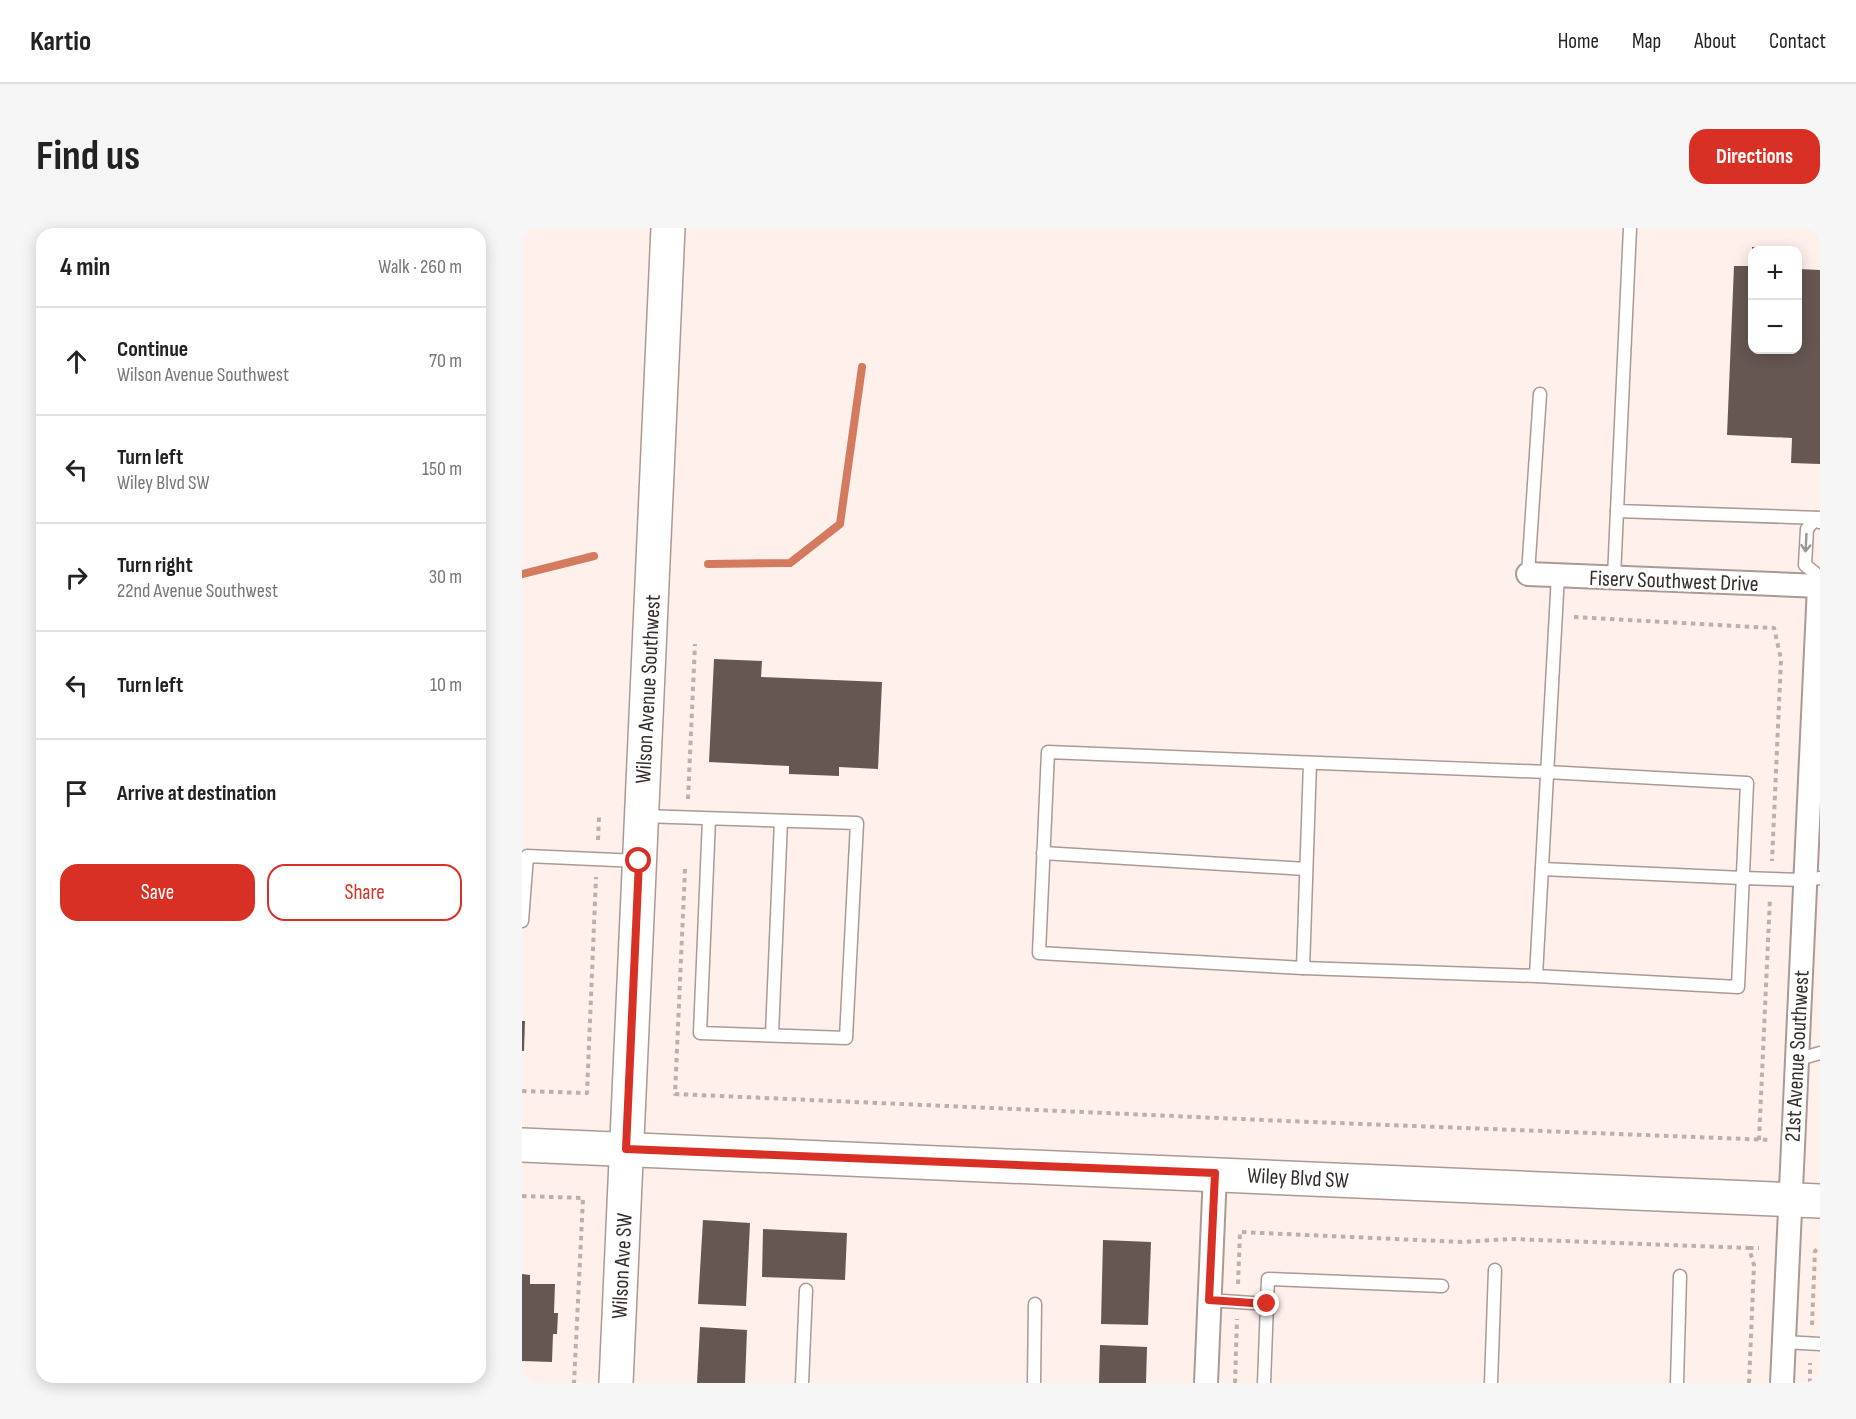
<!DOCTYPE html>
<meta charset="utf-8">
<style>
:root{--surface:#fff;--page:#f6f6f6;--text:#222;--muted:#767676;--line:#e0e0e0;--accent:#d93025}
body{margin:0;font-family:"Sofia Sans Condensed",sans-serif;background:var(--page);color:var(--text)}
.controls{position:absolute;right:18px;top:18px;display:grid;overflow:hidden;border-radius:12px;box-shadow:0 3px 15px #0003}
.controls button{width:54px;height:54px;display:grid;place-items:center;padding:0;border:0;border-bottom:2px solid var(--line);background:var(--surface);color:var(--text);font:30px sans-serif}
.stop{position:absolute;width:18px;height:18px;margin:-14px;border:4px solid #d93025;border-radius:50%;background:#fff}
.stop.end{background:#d93025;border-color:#fff;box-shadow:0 2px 6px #0008}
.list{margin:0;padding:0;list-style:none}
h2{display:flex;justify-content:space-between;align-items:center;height:78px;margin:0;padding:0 24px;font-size:26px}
h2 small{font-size:20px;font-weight:400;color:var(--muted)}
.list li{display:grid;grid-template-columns:39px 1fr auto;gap:18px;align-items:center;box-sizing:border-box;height:108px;padding:0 24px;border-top:2px solid var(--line)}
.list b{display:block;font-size:22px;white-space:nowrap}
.list p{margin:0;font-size:20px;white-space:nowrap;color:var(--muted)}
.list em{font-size:20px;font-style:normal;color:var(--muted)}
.actions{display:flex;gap:12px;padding:18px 24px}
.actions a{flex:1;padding:14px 0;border:2px solid var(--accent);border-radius:18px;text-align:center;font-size:21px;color:var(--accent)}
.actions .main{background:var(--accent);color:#fff}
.icon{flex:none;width:33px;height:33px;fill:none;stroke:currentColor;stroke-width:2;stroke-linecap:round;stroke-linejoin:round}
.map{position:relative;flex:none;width:1298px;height:1155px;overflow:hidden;border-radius:18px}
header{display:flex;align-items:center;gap:36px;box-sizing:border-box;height:84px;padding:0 30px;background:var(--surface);border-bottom:2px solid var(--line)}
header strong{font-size:28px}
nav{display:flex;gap:33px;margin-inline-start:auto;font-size:21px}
.intro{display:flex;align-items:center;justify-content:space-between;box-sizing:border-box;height:144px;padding:0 36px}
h1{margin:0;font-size:42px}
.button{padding:15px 27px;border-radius:18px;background:var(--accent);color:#fff;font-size:21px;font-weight:700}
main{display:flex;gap:36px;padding:0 36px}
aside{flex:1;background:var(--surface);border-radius:18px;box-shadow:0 3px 15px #0003}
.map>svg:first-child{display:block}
</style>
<header>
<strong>Kartio</strong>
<nav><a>Home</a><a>Map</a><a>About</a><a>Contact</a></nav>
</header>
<div class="intro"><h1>Find us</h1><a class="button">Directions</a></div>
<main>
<aside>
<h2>4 min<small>Walk · 260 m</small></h2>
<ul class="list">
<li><svg class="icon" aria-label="ahead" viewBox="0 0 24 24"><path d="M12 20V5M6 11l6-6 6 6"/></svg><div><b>Continue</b><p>Wilson Avenue Southwest</p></div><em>70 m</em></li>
<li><svg class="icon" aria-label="left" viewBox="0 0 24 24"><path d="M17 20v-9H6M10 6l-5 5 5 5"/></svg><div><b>Turn left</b><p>Wiley Blvd SW</p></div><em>150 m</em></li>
<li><svg class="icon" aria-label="right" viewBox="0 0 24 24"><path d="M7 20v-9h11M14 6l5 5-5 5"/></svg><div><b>Turn right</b><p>22nd Avenue Southwest</p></div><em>30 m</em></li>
<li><svg class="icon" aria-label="left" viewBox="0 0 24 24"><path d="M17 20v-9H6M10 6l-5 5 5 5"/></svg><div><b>Turn left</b></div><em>10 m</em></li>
<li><svg class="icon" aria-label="arrive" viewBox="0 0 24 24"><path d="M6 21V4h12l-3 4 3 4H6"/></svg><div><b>Arrive at destination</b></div></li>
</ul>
<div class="actions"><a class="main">Save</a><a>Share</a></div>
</aside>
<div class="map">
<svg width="1298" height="1155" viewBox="0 0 1298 1155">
<rect width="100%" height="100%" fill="#fff0ec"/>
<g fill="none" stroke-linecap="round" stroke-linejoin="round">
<g stroke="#d47a5e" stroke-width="8">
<path d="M186,336L268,335L318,296L340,139"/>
<path d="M0,346L72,328"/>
</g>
</g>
<g fill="#665752">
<path d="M1230,19L1255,20V22H1230Z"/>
<path d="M1212,38H1230V122H1276V41L1298,42V236L1269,235L1270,210L1205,207Z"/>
<path d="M192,431L240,433L239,449L360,454L356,541L317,539V548L267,546V538L187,534Z"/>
<path d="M0,793H3L2,823H0Z"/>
<path d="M181,992L228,995L224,1078L176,1076Z"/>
<path d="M241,1001L325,1005L323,1052L240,1049Z"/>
<path d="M581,1012L629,1014L626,1097L579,1096Z"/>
<path d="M0,1046L8,1047V1056H33L32,1085H36L35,1106H31L30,1134L0,1133Z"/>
<path d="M178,1099L225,1102L223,1155H175Z"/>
<path d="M578,1117L625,1119L624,1155H577Z"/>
</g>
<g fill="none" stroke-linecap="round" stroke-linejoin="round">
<defs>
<g id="lane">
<path d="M1108,0L1095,283L1298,290"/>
<path d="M1293,345L1283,337L1285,301L1294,290L1297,294"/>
<path d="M1006,346L1018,166"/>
<path d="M1092,349L1095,283"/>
<path d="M120,588L335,595L324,810L178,805L187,591"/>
<path d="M521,625L784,641"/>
<path d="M1020,641L1221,650L1283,652L1298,650"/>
<path d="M0,693L5,628L116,633"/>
<path d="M781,740L788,535"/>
<path d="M1014,748L781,740L517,725L526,524L1025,544L1225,555L1216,759L1014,748L1036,347"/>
<path d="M250,806L259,593"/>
<path d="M1274,832L1298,825"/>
<path d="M687,1072L745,1076L742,1155"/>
<path d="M745,1076L746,1051L920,1058"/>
<path d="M1262,1114L1298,1116"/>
<path d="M280,1155L284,1062"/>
<path d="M512,1155L513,1076"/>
<path d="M969,1155L973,1042"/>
<path d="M1155,1155L1158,1048"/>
</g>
<g id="street">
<path d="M1006,346L1298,358"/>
<path d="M684,1155L693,945"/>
<path d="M1260,1155L1297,358"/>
</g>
<g id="secondary">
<path d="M0,917L1298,973"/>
<path d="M94,1155L146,0"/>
</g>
</defs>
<use href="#lane" stroke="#aa9994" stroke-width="15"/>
<use href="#street" stroke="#aa9994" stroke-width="26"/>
<use href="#secondary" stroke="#aa9994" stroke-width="36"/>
<g stroke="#bcb0ad" stroke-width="4" stroke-dasharray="4.5 4.5" stroke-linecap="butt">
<path d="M1052,389L1252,400L1259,431L1250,633"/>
<path d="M166,571L173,416"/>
<path d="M76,612L77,589"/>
<path d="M163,641L153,866L764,893L1249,912"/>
<path d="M0,863L65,865L74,649"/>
<path d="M1237,912L1248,670"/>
<path d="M0,968L61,970L52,1155"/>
<path d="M1227,1020H1237"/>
<path d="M716,1056L718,1004L940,1014L989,1011L1227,1020L1232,1037L1227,1155"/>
<path d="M1290,1097L1293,1023L1298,1019"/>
<path d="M713,1155L715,1091"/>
<path d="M1288,1155V1135"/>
</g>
<use href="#lane" stroke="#fff" stroke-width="12"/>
<use href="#street" stroke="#fff" stroke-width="22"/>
<use href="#secondary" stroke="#fff" stroke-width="33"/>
</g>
<defs><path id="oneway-shaft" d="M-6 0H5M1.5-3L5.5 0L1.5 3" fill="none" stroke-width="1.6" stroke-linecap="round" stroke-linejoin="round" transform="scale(1.5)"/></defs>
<use stroke="#9a9695" href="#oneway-shaft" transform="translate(1284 315) rotate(93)"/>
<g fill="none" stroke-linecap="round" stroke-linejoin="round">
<path stroke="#d93025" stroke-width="8" d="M117,633L104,921L693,945L687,1072L745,1076"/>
</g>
<g text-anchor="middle" stroke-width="6" stroke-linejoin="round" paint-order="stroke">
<g font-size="22" fill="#342d2b" stroke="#fff">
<text transform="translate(1152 352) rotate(2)" y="8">Fiserv Southwest Drive</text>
<text transform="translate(125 461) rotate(-87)" y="8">Wilson Avenue Southwest</text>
<text transform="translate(1274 828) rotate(-87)" y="8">21st Avenue Southwest</text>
<text transform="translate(776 949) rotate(3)" y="8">Wiley Blvd SW</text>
<text transform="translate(99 1038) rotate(-87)" y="8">Wilson Ave SW</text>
</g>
</g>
</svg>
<div class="controls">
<button>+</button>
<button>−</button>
</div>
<div class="stop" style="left:117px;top:633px"></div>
<div class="stop end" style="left:745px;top:1076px"></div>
</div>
</main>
